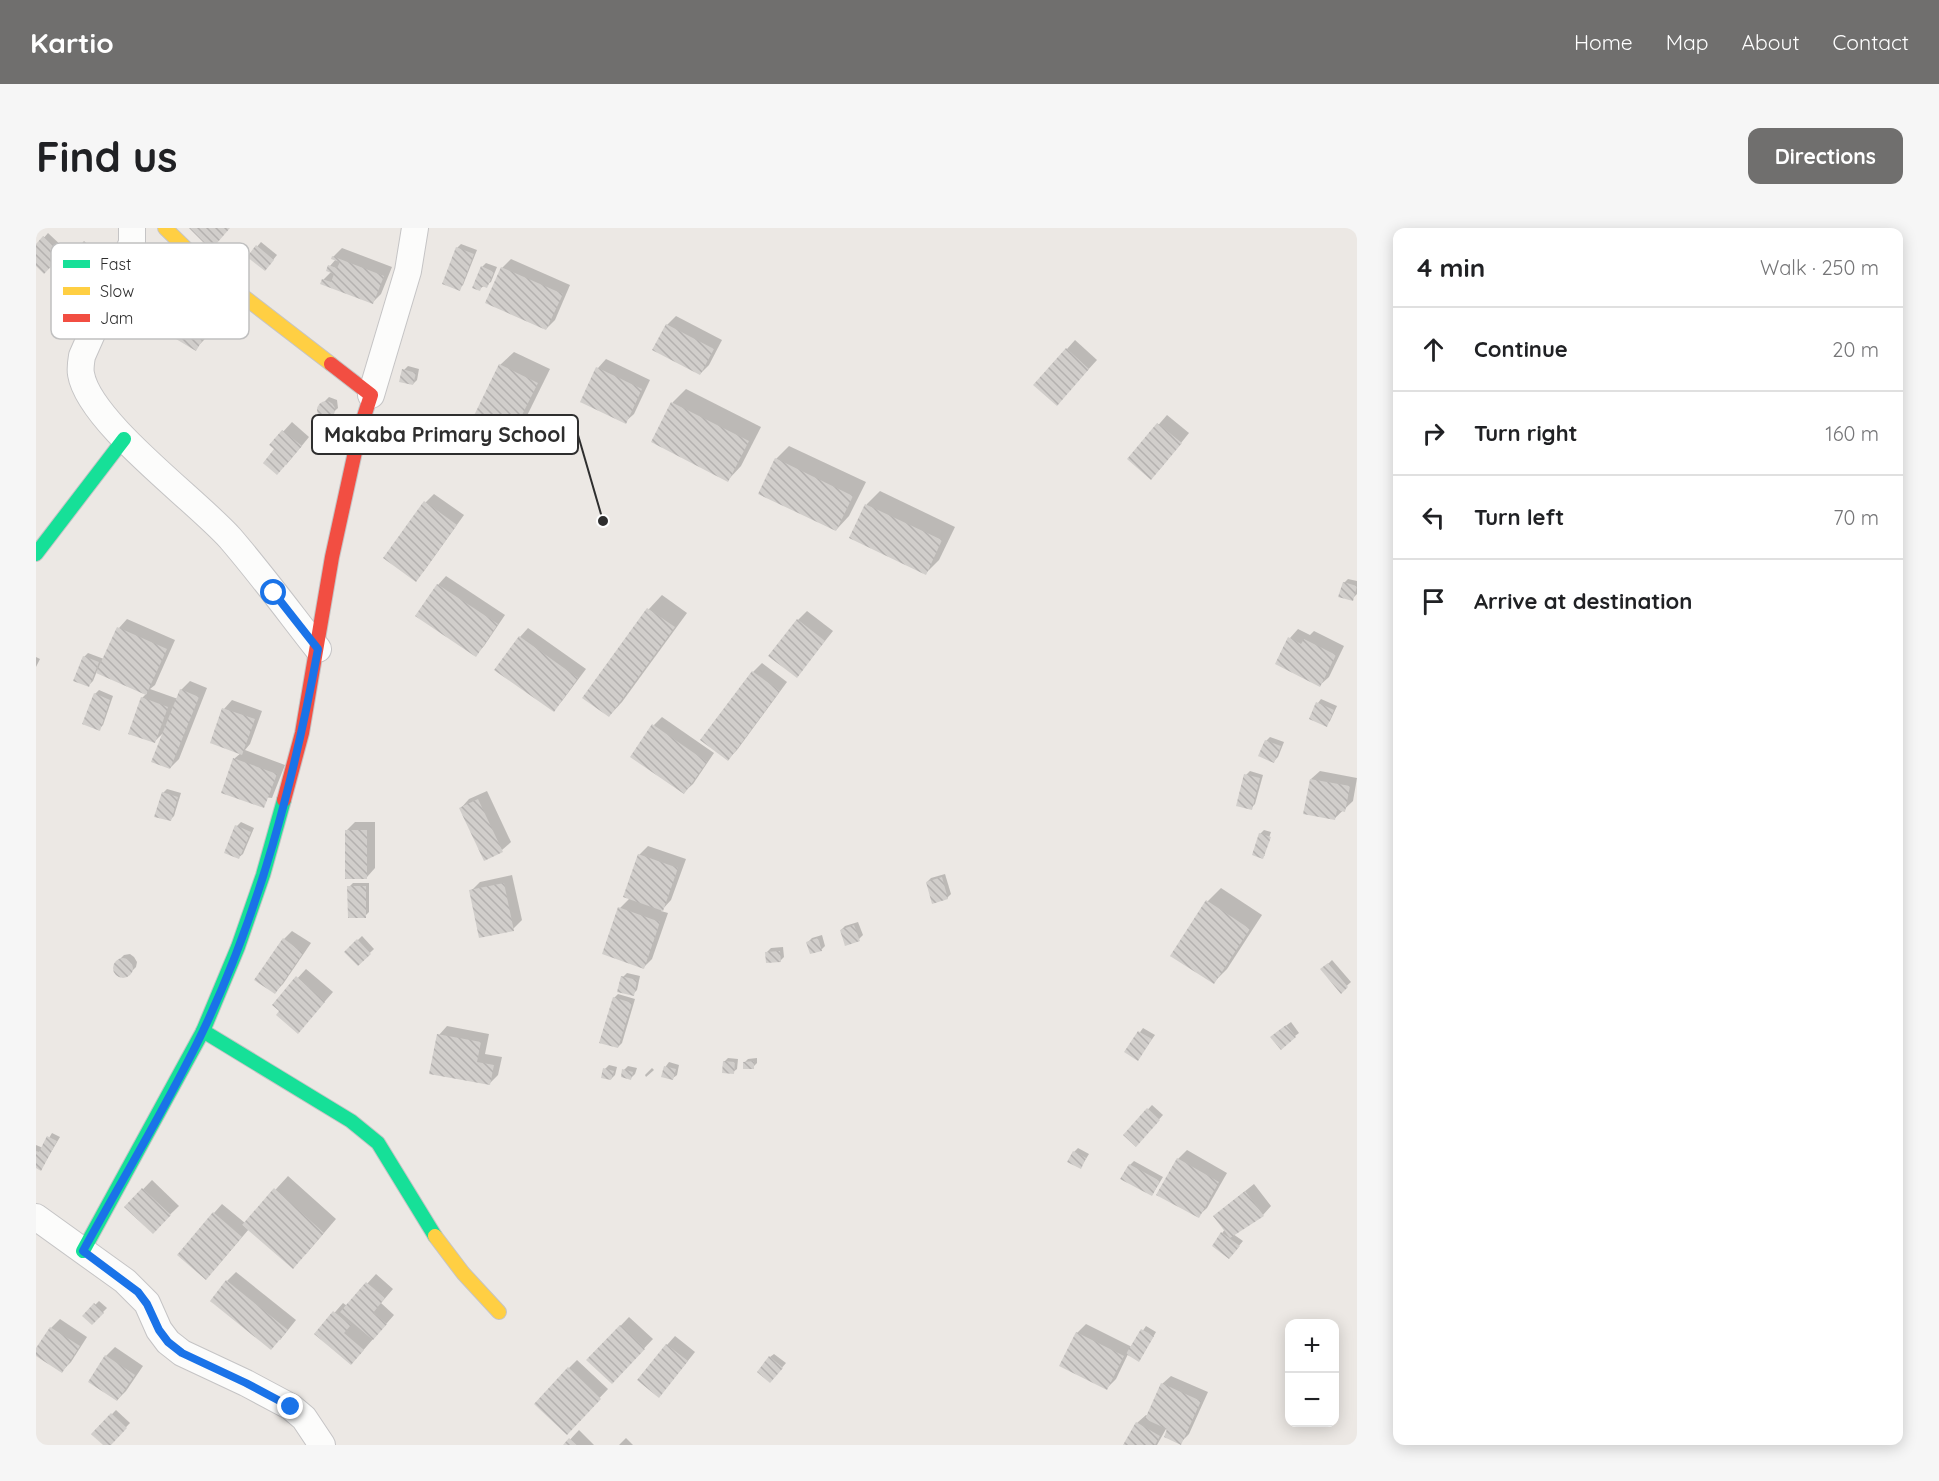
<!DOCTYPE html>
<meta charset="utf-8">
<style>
:root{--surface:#fff;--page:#f6f6f6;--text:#202124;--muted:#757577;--line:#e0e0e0;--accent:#706f6e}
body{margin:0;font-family:Quicksand,sans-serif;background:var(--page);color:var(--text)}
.controls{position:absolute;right:18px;bottom:18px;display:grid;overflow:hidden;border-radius:12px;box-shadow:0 3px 15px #0003}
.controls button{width:54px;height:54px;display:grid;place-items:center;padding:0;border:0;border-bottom:2px solid var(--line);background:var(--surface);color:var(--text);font:30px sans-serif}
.stop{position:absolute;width:18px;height:18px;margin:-14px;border:4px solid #1a73e8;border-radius:50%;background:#fff}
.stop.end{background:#1a73e8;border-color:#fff;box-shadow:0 2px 6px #0008}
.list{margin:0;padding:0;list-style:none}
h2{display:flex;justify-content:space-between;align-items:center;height:78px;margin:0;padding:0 24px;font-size:26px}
h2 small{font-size:20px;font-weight:400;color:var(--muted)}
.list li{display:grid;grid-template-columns:39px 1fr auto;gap:18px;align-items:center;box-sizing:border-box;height:84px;padding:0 24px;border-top:2px solid var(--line)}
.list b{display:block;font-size:22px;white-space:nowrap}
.list em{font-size:20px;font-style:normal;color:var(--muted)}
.icon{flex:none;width:33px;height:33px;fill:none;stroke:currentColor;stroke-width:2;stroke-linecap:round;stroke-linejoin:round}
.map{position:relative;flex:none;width:1321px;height:1217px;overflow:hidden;border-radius:12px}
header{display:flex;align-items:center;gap:36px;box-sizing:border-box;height:84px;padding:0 30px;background:var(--accent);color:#fff}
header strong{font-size:28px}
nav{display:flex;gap:33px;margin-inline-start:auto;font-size:21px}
.intro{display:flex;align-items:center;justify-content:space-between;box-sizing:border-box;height:144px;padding:0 36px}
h1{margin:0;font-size:42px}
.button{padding:15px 27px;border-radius:12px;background:var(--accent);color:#fff;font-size:21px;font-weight:700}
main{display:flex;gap:36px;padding:0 36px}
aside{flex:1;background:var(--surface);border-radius:12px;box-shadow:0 3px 15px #0003}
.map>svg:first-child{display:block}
</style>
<header>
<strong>Kartio</strong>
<nav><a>Home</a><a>Map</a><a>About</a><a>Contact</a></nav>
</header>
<div class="intro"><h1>Find us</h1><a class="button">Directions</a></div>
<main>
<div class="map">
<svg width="1321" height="1217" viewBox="0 0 1321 1217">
<defs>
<pattern id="building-back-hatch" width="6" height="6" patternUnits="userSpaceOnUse" patternTransform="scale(1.5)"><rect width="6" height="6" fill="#d1cecb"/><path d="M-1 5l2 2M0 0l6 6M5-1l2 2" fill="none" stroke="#b4b1af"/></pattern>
</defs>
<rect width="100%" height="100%" fill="#ece8e4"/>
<g fill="#0003">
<path d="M12,5L29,21L8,44L0,36V19Z"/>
<path d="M48,13L58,22L49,32L35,28Z"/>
<path d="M225,14L241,27L233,37L213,28Z"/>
<path d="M425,16L441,22L427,57L423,61L421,20Z"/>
<path d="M306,20L356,39L345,66L337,74L287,52L296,43L294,38L300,31L297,29Z"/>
<path d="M475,31L534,57L519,92L510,101L466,40Z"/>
<path d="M450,35L461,39L455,54L443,61L446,39Z"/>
<path d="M154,62L184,79L182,83L185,84L168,112L159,121L146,70Z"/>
<path d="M640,88L686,112L673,137L664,146L631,97Z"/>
<path d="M1039,112L1061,132L1029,167L1031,121Z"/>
<path d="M478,124L514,141L481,208L468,221L464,137Z"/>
<path d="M570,131L614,152L598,186L589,194L562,140Z"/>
<path d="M372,138L383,141L381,152L377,156L368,142Z"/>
<path d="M650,161L725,199L705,238L692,252L617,214L637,174Z"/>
<path d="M293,169L301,172L302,180L291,190L284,187L283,179Z"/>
<path d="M1131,187L1153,205L1124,241L1093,231Z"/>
<path d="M256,194L273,209L250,237L235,217Z"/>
<path d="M753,218L830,254L813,288L800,302L740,231Z"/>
<path d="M844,263L919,299L903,332L890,345L815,309L831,276Z"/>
<path d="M398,266L428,287L388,343L379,352L349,330L390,274Z"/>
<path d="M410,348L469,387L448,418L440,427L402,357Z"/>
<path d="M1312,351L1321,353V366L1316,371L1308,355Z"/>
<path d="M626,367L651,385L586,474L573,488L548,470L613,381Z"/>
<path d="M771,383L797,403L761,448L762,392Z"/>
<path d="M91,391L139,412L119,457L114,461L142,471L145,462L154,453L171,460L143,531L134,540L129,503L119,513L106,470L111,465L61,443L57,453L53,457L48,429L52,425L68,431L83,400Z"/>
<path d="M492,400L550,441L526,473L518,482L484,409Z"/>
<path d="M1262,401L1274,407L1278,403L1308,418L1293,449L1284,457L1254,410Z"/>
<path d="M0,429L4,431L0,439Z"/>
<path d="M726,435L751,454L701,522L692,531L666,512L717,444Z"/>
<path d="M63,462L77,468L67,497L63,501L59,466Z"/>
<path d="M1285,471L1301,478L1294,493L1290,497L1282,475Z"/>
<path d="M196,472L226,483L214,516L209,522L249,537L236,570L187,564L199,530L205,525L188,481Z"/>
<path d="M626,489L678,525L657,556L648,564L618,497Z"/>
<path d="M1234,509L1248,514L1242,529L1238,533L1230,513Z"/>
<path d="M1214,543L1227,547L1219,576L1215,580L1210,547Z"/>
<path d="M1284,543L1321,550L1317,573L1298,591L1275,551Z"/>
<path d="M131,561L145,565L138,588L134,592L127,565Z"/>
<path d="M451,563L475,614L466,622L425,580L433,571Z"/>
<path d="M205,594L218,600L207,626L203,629L201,598Z"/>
<path d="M319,594H339V640L331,649L310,603Z"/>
<path d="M1228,602L1235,604L1227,627H1229L1227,629L1224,606Z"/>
<path d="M612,618L650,631L635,672L625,683L632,685L616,731L608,739L584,680L594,670L603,627Z"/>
<path d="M909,646L915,666L911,670L891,654L895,650Z"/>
<path d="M476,647L486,692L477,701L435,663L444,654Z"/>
<path d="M317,655H333V684L329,688L313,659Z"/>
<path d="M1185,660L1226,687L1191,741L1178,754L1136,727L1172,673Z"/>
<path d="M822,694L827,707L823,711L805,702L809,698Z"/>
<path d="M256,703L275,715L247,756L239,764L248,711Z"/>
<path d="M786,707L789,718L785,722L772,714L776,710Z"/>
<path d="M326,708L338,721L322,736L310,724Z"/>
<path d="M747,719L748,729L744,733L731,724L735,720Z"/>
<path d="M94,726L98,729L101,734L100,739L91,748L85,749L78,741L79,736L88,727Z"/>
<path d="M1296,732L1315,754L1305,763L1290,738Z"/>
<path d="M270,741L297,764L270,795L245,783L238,776Z"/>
<path d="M591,745L604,748L601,762L597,766L587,749Z"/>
<path d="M582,766L599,771L586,815L582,819L578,770Z"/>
<path d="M1255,794L1263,805L1259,808L1240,805Z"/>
<path d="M411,798L453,806L449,826L466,829L462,847L453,856L403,807Z"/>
<path d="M1107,800L1119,807L1102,831L1090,824Z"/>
<path d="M692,830L702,831L701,841L697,844L688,834Z"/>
<path d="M721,830V835L717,839L708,835L712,831Z"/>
<path d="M633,834L643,837L641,847L637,850L627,848L630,838Z"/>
<path d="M573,837L581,839L579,847L575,851L569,841Z"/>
<path d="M592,838L601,840L599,846L595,850L588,842Z"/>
<path d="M616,840L618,842L610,849L609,847Z"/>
<path d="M1116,877L1127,887L1100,917L1089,907Z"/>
<path d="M16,905L24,909L5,941L0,938V917L7,920Z"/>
<path d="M1042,920L1053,926L1045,939L1038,924Z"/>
<path d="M1151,922L1191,945L1171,980L1162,988L1142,931Z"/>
<path d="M1098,933L1127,949L1116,967L1094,937Z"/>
<path d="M252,948L300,991L270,1026L213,1001L179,1041L178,985L186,976L209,995Z"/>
<path d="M116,952L143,978L116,1004L90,979Z"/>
<path d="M1218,956L1235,978L1227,987L1197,1006L1207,1013L1197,1025L1178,1017L1189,1001L1188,980Z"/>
<path d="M200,1044L260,1092L244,1112L191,1053Z"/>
<path d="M340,1046L357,1061L345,1075L358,1087L324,1126L280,1106L307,1075L311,1078Z"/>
<path d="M63,1073L71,1080L56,1095L48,1088Z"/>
<path d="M593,1089L617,1111L576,1154L552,1132Z"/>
<path d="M24,1091L51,1109L35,1134L26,1143L0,1126V1123L15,1100Z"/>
<path d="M1050,1096L1096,1119L1110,1098L1120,1104L1106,1128L1092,1126L1080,1151L1071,1160L1041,1105Z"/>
<path d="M639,1108L659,1124L631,1159V1117Z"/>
<path d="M79,1119L107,1138L90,1163L81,1172L70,1128Z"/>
<path d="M738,1126L750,1135L738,1149L734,1129Z"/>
<path d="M541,1132L572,1161L539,1196L533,1140Z"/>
<path d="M1135,1148L1172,1164L1153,1206L1144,1215L1130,1201L1121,1217H1089L1101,1195L1110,1187L1112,1188L1126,1156Z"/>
<path d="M80,1182L94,1195L73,1217H69L57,1206Z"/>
<path d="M543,1202L558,1217H529Z"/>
<path d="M590,1210L597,1217H583Z"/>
</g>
<g fill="url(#building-back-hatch)">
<path d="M153,0H194L175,22Z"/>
<path d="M7,8L27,26L8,46L0,38V16Z"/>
<path d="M220,17L238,32L229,43L211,29Z"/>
<path d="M420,19L438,26L424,63L406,56Z"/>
<path d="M296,28L348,48L337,76L284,56L286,51L295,54L298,46L290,43L292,37L301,40L304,34L295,31Z"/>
<path d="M445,38L458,44L451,60L446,58L444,63L436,60Z"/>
<path d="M465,39L527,66L510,102L449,75Z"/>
<path d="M145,69L177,88L175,92L177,94L160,123L125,102Z"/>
<path d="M630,96L678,121L664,147L616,122Z"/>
<path d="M1030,120L1053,141L1021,178L997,157Z"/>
<path d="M463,136L502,155L468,223L430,204Z"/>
<path d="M560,139L606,161L590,196L544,174Z"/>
<path d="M366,141L380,145L377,157L363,154Z"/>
<circle cx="290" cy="182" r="9"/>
<path d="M635,174L713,213L692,254L615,214Z"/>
<path d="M1121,195L1146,215L1115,252L1091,231Z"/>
<path d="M246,202L266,218L241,247L227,235L238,221L233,217Z"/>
<path d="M739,230L817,268L800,303L722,266Z"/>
<path d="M388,273L421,297L380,354L347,330Z"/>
<path d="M829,276L906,312L890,347L813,310Z"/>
<path d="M1307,354L1321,358L1317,373L1302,369Z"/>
<path d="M401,356L462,396L440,429L379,388Z"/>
<path d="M611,380L639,399L573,489L546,470Z"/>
<path d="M761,391L789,413L761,450L732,428Z"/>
<path d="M81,399L131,421L110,467L60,445Z"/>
<path d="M483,408L542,450L518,484L458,442Z"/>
<path d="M1252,409L1265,416L1268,411L1300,427L1284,459L1239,436Z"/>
<path d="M47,428L63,434L53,459L37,453Z"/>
<path d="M716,443L744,463L692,533L664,512Z"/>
<path d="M144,461L163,469L134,541L115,534Z"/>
<path d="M58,465L74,472L64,503L46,496Z"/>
<path d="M105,469L132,479L119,515L92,506Z"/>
<path d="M1280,474L1298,482L1291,499L1273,491Z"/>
<path d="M186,480L219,491L206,527L174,515Z"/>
<path d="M616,496L671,534L648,566L594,529Z"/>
<path d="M1229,512L1245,518L1238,535L1222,528Z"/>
<path d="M197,530L241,546L228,580L185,565Z"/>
<path d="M1208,546L1224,550L1216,582L1200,578Z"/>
<path d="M1274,551L1314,558L1309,584L1301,582L1299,592L1267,586Z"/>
<path d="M126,564L142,569L135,593L118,589Z"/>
<path d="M442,571L467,624L448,633L423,580Z"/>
<path d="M199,597L215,604L203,631L188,625Z"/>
<rect x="309" y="602" width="22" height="49"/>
<path d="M1223,605L1235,609L1227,631L1216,627Z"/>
<path d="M602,626L642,640L627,683L587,669Z"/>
<path d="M906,649L912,671L896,676L890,654Z"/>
<path d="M468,655L478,703L443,710L433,662Z"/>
<path d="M311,658H330V690H312Z"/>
<path d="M1170,672L1214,701L1178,756L1134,728Z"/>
<path d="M582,679L624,694L608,741L566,726Z"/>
<path d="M818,697L824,713L809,718L804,702Z"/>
<path d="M247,710L267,725L239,766L218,752Z"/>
<path d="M782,710L786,723L774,726L770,714Z"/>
<path d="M321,711L335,726L322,738L308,724Z"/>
<path d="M744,723L745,734L730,735L729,724Z"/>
<circle cx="87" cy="740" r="10"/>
<path d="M1292,735L1312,759L1305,766L1284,741Z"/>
<path d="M260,748L289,774L262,806L240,787L243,783L236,777Z"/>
<path d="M585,748L601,752L598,768L581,764Z"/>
<path d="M577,769L596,775L582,820L563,815Z"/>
<path d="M1250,797L1260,809L1245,822L1234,809Z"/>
<path d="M1102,803L1116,811L1102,833L1088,824Z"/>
<path d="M401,806L445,814L441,834L458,837L454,857L393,846Z"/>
<path d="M687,833L699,834L698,846L686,845Z"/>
<path d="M718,833V841H707V834Z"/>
<path d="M628,838L640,841L637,852L625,849Z"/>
<path d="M567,840L578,843L575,852L565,850Z"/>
<path d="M586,841L597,844L595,852L585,849Z"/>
<path d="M1111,880L1124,892L1100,919L1087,907Z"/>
<path d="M11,908L21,913L5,943L0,940V923L3,924Z"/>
<path d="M1037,923L1050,930L1045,941L1031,934Z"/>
<path d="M1141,930L1183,954L1163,990L1120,967Z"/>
<path d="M1093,936L1124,953L1116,968L1084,951Z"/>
<path d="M106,960L135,987L117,1006L88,979Z"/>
<path d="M238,960L288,1005L257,1041L206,997Z"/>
<path d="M1209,963L1228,988L1194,1010L1177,988Z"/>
<path d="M177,984L206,1009L170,1052L141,1027Z"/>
<path d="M1185,1004L1204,1018L1193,1031L1176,1018Z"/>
<path d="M190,1052L252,1102L235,1122L174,1073Z"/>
<path d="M330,1054L349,1070L337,1085L351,1096L337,1112L304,1084Z"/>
<path d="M58,1075L68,1085L56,1097L46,1088Z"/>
<path d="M297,1083L315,1097L308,1105L328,1122L315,1137L278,1106Z"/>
<path d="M584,1097L609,1121L576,1156L550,1132Z"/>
<path d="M14,1099L44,1118L26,1145L0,1128V1120Z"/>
<path d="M1105,1101L1118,1108L1103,1134L1090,1126Z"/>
<path d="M1040,1104L1088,1128L1071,1162L1023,1138Z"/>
<path d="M630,1116L652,1133L623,1170L601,1152Z"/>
<path d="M69,1127L99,1147L81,1173L52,1154Z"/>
<path d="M733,1128L747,1140L734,1155L721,1144Z"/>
<path d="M532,1139L565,1171L531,1207L498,1176Z"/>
<path d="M1125,1155L1165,1173L1145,1217L1128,1209L1131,1201L1109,1191Z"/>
<path d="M75,1185L91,1200L75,1217H67L55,1206Z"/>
<path d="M1100,1194L1124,1208L1119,1217H1087Z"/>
<path d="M533,1210L541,1217H527Z"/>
</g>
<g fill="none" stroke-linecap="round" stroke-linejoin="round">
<defs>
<g id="street">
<path d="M96,0V15L46,128C45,134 44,141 45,146C53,194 159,271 194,310C225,346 253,384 282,421"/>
<path d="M335,167L372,43L379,0"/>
<path d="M0,989L89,1053L111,1075L123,1102L132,1114L146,1125L210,1155L255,1179L268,1190L286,1217"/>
</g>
<g id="fast">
<path d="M0,326L88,211"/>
<path d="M167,803L315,893L342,915L399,1008"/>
<path d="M47,1023L167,803L202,719L227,647L248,572"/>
</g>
<g id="slow">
<path d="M129,0L168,38L295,136"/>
<path d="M399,1008L427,1045L463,1084"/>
</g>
<path id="jam" d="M248,572L266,505L296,329L324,201L335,167L295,136"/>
</defs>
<use href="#street" stroke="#c5c4c5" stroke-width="28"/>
<use href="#fast" stroke="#c5c4c5" stroke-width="16"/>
<use href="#slow" stroke="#c5c4c5" stroke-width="16"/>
<use href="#jam" stroke="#c5c4c5" stroke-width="16"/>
<use href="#street" stroke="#fcfcfb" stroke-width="26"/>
<use href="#fast" stroke="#16e098" stroke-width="14"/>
<use href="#slow" stroke="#ffcf43" stroke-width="14"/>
<use href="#jam" stroke="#f24e42" stroke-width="14"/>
</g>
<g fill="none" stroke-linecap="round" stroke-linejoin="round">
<path stroke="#1a73e8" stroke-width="8" d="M238,365L282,421C258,552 224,683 167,803C131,878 87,950 47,1023L102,1064L111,1076L123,1102L132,1114L146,1125L210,1155L255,1179"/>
</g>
<rect x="15" y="15" width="198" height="96" rx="9" fill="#fff" stroke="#c0c0c0" stroke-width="1.5"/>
<rect x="27" y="32" width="27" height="8" fill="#16e098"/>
<rect x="27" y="59" width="27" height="8" fill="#ffcf43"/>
<rect x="27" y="86" width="27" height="8" fill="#f24e42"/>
<g font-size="16" fill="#2e2e2e">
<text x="64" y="42">Fast</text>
<text x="64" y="69">Slow</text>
<text x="64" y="96">Jam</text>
</g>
<path fill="none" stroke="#2e2e2e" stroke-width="2" d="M567 293L542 207"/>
<circle fill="#2e2e2e" stroke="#fff" stroke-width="2" cx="567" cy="293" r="6"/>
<rect fill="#fff" stroke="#2e2e2e" stroke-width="2" x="276" y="187" width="266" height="39" rx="6"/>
<g font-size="21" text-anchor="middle" font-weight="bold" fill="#2e2e2e">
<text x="409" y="214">Makaba Primary School</text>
</g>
</svg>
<div class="controls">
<button>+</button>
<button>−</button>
</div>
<div class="stop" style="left:238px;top:365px"></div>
<div class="stop end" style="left:255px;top:1179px"></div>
</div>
<aside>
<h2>4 min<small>Walk · 250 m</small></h2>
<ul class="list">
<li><svg class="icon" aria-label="ahead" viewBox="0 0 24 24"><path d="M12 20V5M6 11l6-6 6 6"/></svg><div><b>Continue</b></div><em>20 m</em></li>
<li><svg class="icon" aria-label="right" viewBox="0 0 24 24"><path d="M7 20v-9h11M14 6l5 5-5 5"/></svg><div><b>Turn right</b></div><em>160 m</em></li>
<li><svg class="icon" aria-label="left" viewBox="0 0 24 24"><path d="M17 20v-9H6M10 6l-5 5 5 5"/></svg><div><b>Turn left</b></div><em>70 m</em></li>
<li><svg class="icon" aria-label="arrive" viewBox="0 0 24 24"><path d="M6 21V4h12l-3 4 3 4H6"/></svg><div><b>Arrive at destination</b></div></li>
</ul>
</aside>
</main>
